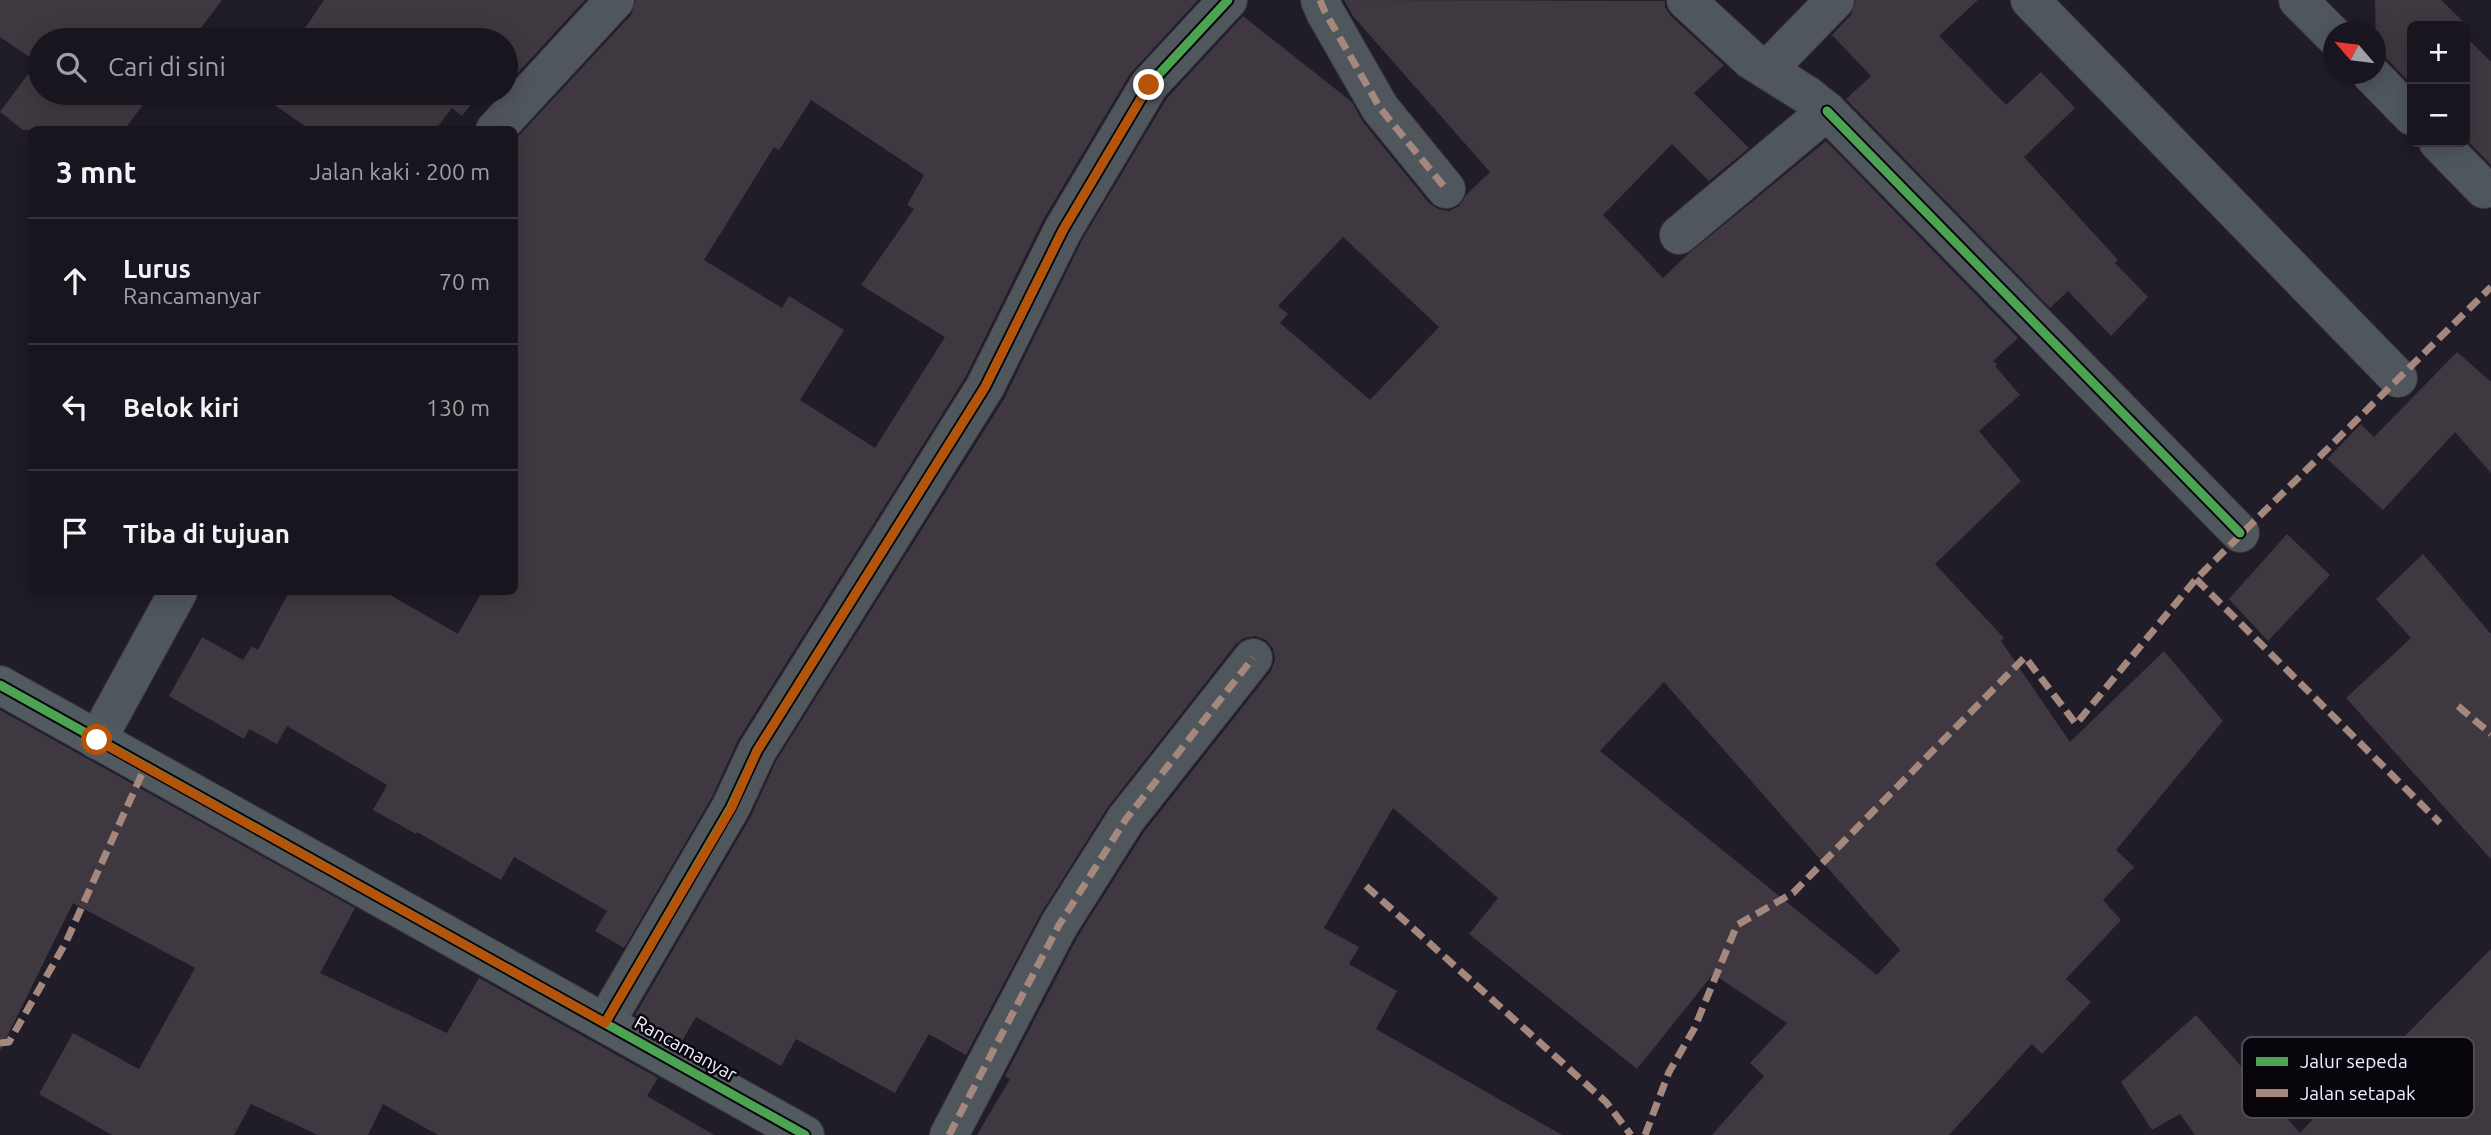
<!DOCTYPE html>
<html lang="id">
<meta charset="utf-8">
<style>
:root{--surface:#18151e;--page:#25222b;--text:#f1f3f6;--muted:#9f9fa4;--line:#36343c}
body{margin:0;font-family:Ubuntu,sans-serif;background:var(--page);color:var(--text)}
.controls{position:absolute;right:21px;top:21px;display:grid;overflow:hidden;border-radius:10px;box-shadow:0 4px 18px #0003}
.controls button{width:63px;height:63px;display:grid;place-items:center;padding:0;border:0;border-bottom:2px solid var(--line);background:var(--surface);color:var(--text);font:35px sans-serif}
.compass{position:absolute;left:2323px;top:21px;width:63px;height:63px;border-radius:50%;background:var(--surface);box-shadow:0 4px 18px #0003;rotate:298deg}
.stop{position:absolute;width:21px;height:21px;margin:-16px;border:5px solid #b45309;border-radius:50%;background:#fff}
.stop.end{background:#b45309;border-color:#fff;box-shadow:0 2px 7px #0008}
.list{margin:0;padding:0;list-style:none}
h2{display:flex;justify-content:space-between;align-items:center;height:91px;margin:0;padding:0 28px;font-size:30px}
h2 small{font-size:23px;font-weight:400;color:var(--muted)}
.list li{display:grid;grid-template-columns:46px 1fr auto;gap:21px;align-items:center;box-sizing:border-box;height:126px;padding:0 28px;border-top:2px solid var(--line)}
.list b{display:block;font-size:26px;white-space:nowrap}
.list p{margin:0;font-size:23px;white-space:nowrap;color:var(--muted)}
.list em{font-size:23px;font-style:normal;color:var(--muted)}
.icon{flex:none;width:38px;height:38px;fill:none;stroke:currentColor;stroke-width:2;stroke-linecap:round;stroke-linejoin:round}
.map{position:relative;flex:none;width:2491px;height:1135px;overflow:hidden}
.search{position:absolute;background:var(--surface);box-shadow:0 4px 18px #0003;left:28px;top:28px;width:490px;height:77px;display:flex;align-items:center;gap:18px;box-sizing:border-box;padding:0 24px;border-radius:38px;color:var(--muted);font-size:26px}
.panel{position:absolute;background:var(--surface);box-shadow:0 4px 18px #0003;left:28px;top:126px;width:490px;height:469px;border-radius:10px}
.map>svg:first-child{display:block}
</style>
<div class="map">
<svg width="2491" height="1135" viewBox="0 0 2491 1135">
<rect width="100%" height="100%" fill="#201c28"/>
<g fill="#3f3840" fill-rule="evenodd">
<path d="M0,0H222L192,40H40V93H152L124,130H23L0,112L37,62L0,37Z"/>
<path d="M324,0H585L514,77V47L506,58V40H297Z"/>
<path d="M636,0H1198L1130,74L1043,220L966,376L738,740L712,797L624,948L595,931L607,911L514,857L501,880L417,832L416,834L373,810L387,785L287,726L277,744L249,729L244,739L169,696L202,637L243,660L252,646L258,650L289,592H385L458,634L482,592H514V141L631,15ZM811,100L924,175L907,205L914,209L861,285L945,337L875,448L800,400L844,330L789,296L782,308L704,260L774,147L779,150Z"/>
<path d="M1344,0L1665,1V7L1671,16L1724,65L1694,93L1749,148L1709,181L1672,144L1603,215L1663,278L1688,254L1826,141L2018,338L1993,361L1997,364L1995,366L2020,395L1979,431L2021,481L1935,564L2004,638L2001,641L2070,742L2164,651L2223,721L2116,850L2134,867L2103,900L2121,920L2066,979L2091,1002L2042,1054L2032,1044L1949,1135H1712L1764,1076L1750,1063L1787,1023L1713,974L1637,1069L1469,934L1498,898L1393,808L1324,928L1359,947L1349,964L1397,991L1376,1029L1562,1135H977L1010,1079L1005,1076L1078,936L1144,832L1271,671L1275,660L1273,649L1266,640L1255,636L1244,638L1236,644L1108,807L1040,915L966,1055L929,1034L895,1093L796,1039L781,1066L696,1017L682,1041L635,1015L750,818L776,761L1004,399L1082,240L1167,98L1243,16L1352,102L1363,122L1429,203L1438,209L1449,211L1459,206L1467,194L1490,172L1353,16ZM1343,237L1439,327L1370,400L1280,323L1288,314L1278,306ZM1664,682L1900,950L1877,975L1600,751Z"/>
<path d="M1856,0H1978L1939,36L2006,105L2041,72L2075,108L2024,157L2118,260L2115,263L2148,297L2111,336L2068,291L2050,308L1846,99L1871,76L1832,35L1851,15Z"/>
<path d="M2375,0H2441L2469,27L2465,32V26H2412V85L2387,59L2376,53Z"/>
<path d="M2465,36L2491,62V165L2465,138Z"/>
<path d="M262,93H480L462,116L452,108L435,130H311L260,95Z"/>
<path d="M2457,352L2491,382V473L2455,432L2383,510L2327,459L2361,424L2374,437Z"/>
<path d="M2287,534L2330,575L2268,641L2229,599Z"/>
<path d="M2423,554L2491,634V859L2346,698L2411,638L2376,599Z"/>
<path d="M0,710L355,908L320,973L447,1033L479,978L658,1078L647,1096L714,1135H438L383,1104L368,1135H318L251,1104L234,1135H112L39,1094L73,1033L139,1069L195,968L73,903L0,1051Z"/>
<path d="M2491,949V1135H2195L2180,1114L2152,1130L2121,1082L2196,1015L2300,1133L2388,1039L2394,1047Z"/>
</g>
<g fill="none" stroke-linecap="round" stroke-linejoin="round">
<defs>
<g id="street">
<path d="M1320,0L1325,12L1380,108L1446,189"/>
<path d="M2030,0L2398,378"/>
<path d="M2298,0L2334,36"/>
<path d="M1767,70L1835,0"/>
<path d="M2371,74L2412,116"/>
<path d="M1827,111L2240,533"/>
<path d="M495,130L615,0"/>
<path d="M2438,142L2484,189"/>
<path d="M1679,235L1827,111L1807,95L1751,60L1686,0"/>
<path d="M97,740L178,592"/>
<path d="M605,1023L731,807L757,751L985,387L1063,230L1149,85L1228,0"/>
<path d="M949,1135L1059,925L1126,819L1253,658"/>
</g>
<path id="secondary" d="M0,685L805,1135"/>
</defs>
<use href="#street" stroke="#3a3641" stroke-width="40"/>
<use href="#secondary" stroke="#3a3641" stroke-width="40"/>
<use href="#street" stroke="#50575c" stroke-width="38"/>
<use href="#secondary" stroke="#505a5f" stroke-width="38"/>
<g stroke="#a5887d" stroke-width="7" stroke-dasharray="14 7" stroke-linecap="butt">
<path d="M1320,0L1325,12L1380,108L1446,189"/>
<path d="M2196,579L2440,823"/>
<path d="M2458,706L2491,734"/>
<path d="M1366,886L1606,1102L1631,1135"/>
<path d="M0,1043L9,1042L66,942L145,767"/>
<path d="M949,1135L1059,925L1126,819L1253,658"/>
<path d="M1645,1135L1669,1072L1694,1029L1737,925L1793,893L2025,657L2076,724L2196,579L2491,287"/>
</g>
<defs>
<g id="cycleway">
<path d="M1827,111L2240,533"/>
<path d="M0,685L805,1135"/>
<path d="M605,1023L731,807L757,751L985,387L1063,230L1149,85L1228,0"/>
</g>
</defs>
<use href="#cycleway" stroke="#08050d" stroke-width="13"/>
<use href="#cycleway" stroke="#4ca352" stroke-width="9"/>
</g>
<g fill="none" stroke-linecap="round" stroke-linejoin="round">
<path stroke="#b45309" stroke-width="9" d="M97,740L605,1023L732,807L757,751L985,387L1063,230L1149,85"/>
</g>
<g text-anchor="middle" stroke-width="5" stroke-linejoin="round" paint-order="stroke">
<g font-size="19" fill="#f3f0fe" stroke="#08050d">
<text transform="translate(686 1048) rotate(29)" y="7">Rancamanyar</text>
</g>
</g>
<rect x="2242" y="1037" width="232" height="81" rx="10" fill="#08050d" stroke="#4e4c55" stroke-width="2"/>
<rect x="2256" y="1057" width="32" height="9" fill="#4ca352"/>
<rect x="2256" y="1089" width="32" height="8" fill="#a5887d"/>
<g font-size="19" fill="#f3f0fe">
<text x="2300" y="1068">Jalur sepeda</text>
<text x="2300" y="1100">Jalan setapak</text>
</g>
</svg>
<div class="controls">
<button>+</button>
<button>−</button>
</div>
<svg class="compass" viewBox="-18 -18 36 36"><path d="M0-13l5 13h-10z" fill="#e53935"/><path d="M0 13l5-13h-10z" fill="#9f9fa4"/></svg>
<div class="stop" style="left:97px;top:740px"></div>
<div class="stop end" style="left:1149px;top:85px"></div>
<div class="search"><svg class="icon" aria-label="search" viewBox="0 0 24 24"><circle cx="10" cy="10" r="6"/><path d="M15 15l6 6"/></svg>Cari di sini</div>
<section class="panel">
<h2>3 mnt<small>Jalan kaki · 200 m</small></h2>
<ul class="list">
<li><svg class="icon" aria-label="ahead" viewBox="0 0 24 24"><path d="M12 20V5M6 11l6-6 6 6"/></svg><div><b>Lurus</b><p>Rancamanyar</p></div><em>70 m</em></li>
<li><svg class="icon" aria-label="left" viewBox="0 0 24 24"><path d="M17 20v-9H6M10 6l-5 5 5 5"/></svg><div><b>Belok kiri</b></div><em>130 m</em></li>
<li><svg class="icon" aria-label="arrive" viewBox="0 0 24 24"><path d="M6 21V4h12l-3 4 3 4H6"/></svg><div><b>Tiba di tujuan</b></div></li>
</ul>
</section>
</div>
